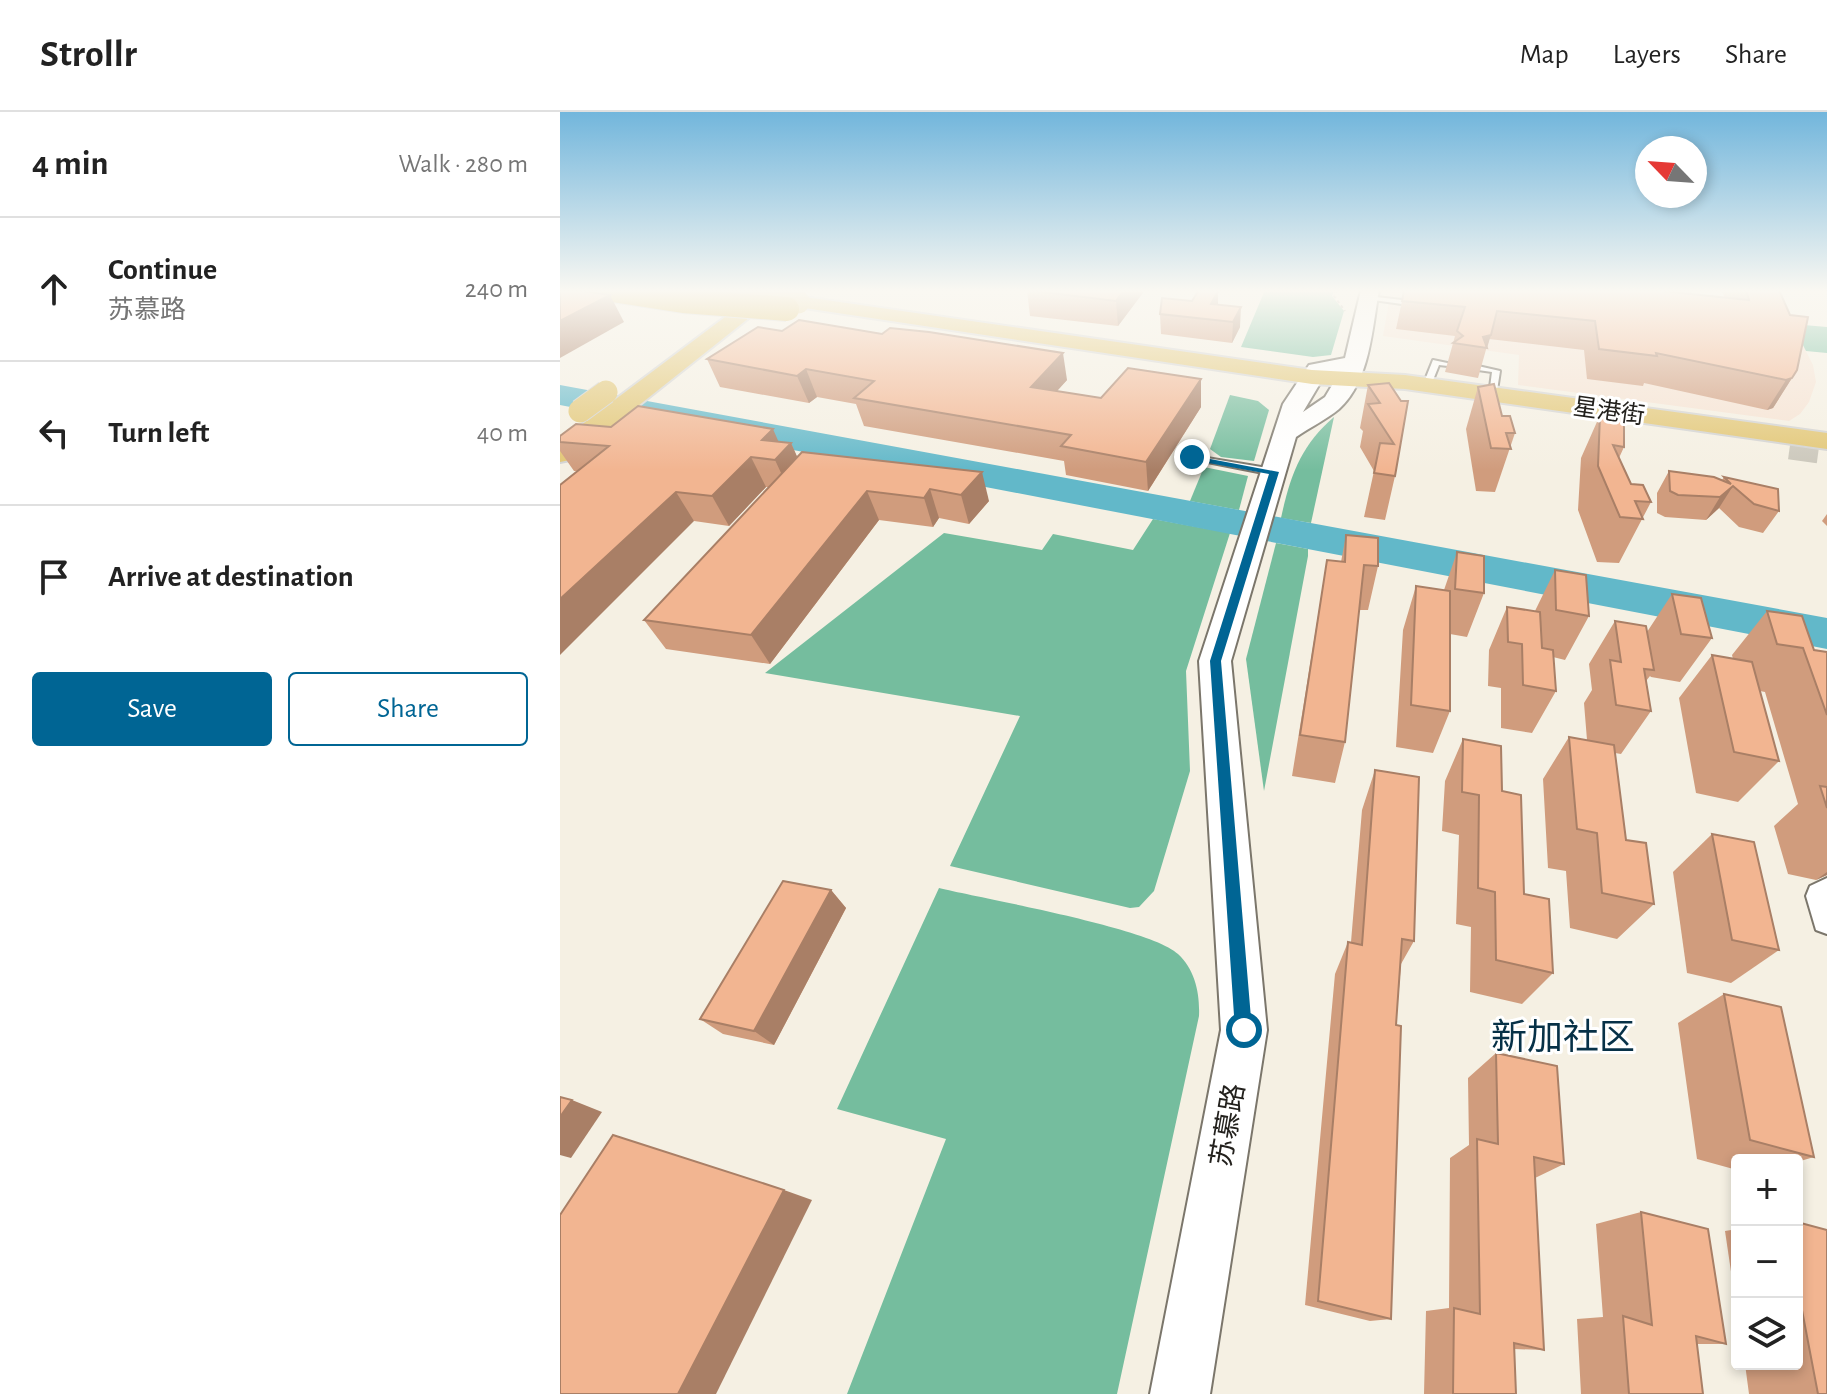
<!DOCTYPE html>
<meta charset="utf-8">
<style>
:root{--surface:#fff;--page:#f6f6f6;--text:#222;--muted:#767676;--line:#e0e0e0;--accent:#006594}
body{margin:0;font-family:"Alegreya Sans","Noto Sans SC",sans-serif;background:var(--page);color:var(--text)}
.controls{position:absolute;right:24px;bottom:24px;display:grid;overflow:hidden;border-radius:8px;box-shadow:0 4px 12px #0003}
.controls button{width:72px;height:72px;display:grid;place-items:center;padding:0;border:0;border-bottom:2px solid var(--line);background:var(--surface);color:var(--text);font:40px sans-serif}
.compass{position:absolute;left:1075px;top:24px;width:72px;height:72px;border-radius:50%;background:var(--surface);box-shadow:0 4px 12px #0003;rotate:295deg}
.stop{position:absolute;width:24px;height:24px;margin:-18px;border:6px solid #006594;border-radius:50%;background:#fff}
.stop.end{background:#006594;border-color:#fff;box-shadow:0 2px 8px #0008}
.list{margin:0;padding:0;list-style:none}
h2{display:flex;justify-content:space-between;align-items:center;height:104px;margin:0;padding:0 32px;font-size:34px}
h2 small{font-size:26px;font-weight:400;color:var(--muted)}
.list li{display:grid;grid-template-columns:52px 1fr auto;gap:24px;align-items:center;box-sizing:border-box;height:144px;padding:0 32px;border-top:2px solid var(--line)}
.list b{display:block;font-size:30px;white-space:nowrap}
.list p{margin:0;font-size:26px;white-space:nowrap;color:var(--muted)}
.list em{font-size:26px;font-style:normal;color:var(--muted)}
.actions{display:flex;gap:16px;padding:24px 32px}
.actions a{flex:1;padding:18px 0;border:2px solid var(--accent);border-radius:8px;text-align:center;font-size:28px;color:var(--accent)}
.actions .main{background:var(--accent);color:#fff}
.icon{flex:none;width:44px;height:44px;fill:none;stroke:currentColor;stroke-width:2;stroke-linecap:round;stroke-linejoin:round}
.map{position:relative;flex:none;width:1267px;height:1282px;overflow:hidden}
header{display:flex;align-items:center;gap:48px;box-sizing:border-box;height:112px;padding:0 40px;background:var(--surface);border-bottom:2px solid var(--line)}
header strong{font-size:38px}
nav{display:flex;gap:44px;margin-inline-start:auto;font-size:28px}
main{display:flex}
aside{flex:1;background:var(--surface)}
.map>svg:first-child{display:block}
</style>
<header>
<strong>Strollr</strong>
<nav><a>Map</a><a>Layers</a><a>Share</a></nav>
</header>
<main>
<aside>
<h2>4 min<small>Walk · 280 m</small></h2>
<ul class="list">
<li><svg class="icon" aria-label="ahead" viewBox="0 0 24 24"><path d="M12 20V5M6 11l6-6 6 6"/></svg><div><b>Continue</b><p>苏慕路</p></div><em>240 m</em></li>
<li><svg class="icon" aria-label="left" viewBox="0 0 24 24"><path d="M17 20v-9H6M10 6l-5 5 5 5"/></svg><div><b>Turn left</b></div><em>40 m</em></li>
<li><svg class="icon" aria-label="arrive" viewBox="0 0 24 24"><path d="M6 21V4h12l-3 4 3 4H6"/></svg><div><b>Arrive at destination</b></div></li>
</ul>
<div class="actions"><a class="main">Save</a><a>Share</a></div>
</aside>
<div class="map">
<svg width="1267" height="1282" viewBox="0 0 1267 1282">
<rect width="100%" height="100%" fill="#f5f0e3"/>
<path fill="#f6e2d2" d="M831,178H889L1232,212L1253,253L1256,270L1249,290L1240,302L1229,309L958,273L959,243L823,224Z"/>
<g fill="#75bd9e">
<path d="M705,178H774L772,184L784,199L771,243L753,245L681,235Z"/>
<path d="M1232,212L1267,215V241L1246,239Z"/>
<path d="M670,283L698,289L709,298L694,349L661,345L650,337Z"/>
<path d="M774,305L751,411L721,406C730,364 741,333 774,305Z"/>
<path d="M644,355L688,364L679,398L630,389Z"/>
<path d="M593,407L670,421L626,559L630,659L594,779L579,795L570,796L390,754L460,604L205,561L384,421L482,438L493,422L573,438Z"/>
<path d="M716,431L748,437V444L704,679L686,547Z"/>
<path d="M379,776C424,787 591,816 618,842C635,858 640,881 639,904L557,1282H287L386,1027L277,997Z"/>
</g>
<path fill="#62b8c9" d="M0,273L1267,506V537L0,293Z"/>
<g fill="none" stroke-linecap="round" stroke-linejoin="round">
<path stroke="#cbc7bb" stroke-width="29" stroke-dasharray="29 15" stroke-linecap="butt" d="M1230,333L1267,338"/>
<defs>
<g id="service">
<path d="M808,184L842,188L845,190L842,192L806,187V185Z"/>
<path d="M873,248L892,252L888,254L879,253L871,273L864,275L863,273Z"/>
<path d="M918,254L940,259L936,285L929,283L932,260L918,258Z"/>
<path d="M629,343L714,357L718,360L714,363L632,347L628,345Z"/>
</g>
<path id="minor" d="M1267,766V822L1256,818L1246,784L1250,774Z"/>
<path id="secondary" d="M801,178H819C812,217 810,269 779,297C766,308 750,315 736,325L671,549L707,918L650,1282H590L661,918L639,549L723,292L749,253L785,246ZM780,260L765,285L743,300L765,263Z"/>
<g id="primary">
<path d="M201,178H224L10,348L0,350V329Z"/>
<path d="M238,184L752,258L845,263L1267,321V337L845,277L752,272L231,194L227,190L231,186Z"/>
</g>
</defs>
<use href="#service" stroke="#7b766b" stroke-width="4"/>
<use href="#minor" stroke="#7b766b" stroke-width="4"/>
<use href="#secondary" stroke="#7b766b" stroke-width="4"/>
<use href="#primary" stroke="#d3d3d2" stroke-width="4"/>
<path stroke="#a29e94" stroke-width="2" stroke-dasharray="3 3" stroke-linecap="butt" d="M776,178L774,184L785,199"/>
<use href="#service" fill="#fff" fill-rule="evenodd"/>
<use href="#minor" fill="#fff" fill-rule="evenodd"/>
<use href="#secondary" fill="#fff" fill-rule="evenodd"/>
<use href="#primary" fill="#e2c674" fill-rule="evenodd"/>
<defs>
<g id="primary-bridge">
<path d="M151,178L238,190"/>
<path d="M20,299L46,280"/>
</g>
<path id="trunk-bridge" d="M52,178L123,189L227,197"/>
</defs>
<use href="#primary-bridge" stroke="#d3d3d2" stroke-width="25" stroke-linecap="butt"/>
<use href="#trunk-bridge" stroke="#d3d3d2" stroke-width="26" stroke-linecap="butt"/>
<use href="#primary-bridge" stroke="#e2c674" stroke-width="23"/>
<use href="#trunk-bridge" stroke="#d8b346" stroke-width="24"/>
</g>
<g fill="#d09c7d">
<path d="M467,178H585L558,214L470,204Z"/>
<path d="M1160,178H1219L1237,258L1213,296L1207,298L1084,271L1083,274L1027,267L1024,238L929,227L918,266L885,260L895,224L836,217L842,189L1103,179L1164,185L1163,181Z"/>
<path d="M658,192L680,215L672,231L601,222L600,202Z"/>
<path d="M147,247L507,268L497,279L541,286L641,267V295L588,379L506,363L504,349L304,314L296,292L257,285L249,291L160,275Z"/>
<path d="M829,271L835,364L825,408L804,405L814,359L800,335L803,319L800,316L808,273Z"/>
<path d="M918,275L955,321L935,380L916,379L906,317Z"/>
<path d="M1040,303L1064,335L1059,346L1071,372L1091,390L1059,451L1037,450L1018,398L1021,346Z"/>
<path d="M0,324L231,331L237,345L429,389L409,412L379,406L373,415L319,408L210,552L106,537L84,508L209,375H206L169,414L134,409L18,359H14L0,339Z"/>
<path d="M1109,359L1162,368L1164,365L1219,399L1203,421L1179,415L1159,396L1146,408L1105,405L1097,401V381Z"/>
<path d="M1267,402V414L1262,409Z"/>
<path d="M786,423L818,454L808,498H799L785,630L775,671L732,664L767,448L781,450Z"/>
<path d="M897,440L924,481L907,525L890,522V599L873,641L836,635L843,518L856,474L884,478Z"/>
<path d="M995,458L1029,504L1005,548L993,545L996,579L972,621L941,616V576L928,574L929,538L947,495L975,499Z"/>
<path d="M1112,482L1152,526L1120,570L1091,565L1090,564L1086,569L1091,599L1061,642L1055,641L1066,728L1094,792L1057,827L1010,816L1006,759L988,756L983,667L1009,625L1027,628L1024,591L1032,578L1029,552L1055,509L1087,520Z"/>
<path d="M1207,499L1254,538L1267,540V763L1256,768L1228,762L1214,714L1238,692L1205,580L1200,579L1219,649L1178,690L1136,681L1119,586L1152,543L1173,547L1172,543Z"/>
<path d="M903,627L942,679L964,782L993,861L962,892L910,880L911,815L896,812L899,723L882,719L885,669Z"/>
<path d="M815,658L854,829L841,852L836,913L831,1207L810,1209L745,1193L775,862L788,830H791L802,698Z"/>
<path d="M1152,722L1219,838L1171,871L1127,861L1113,760Z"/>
<path d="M271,778L286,796L214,933L163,922L140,907Z"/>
<path d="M1164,882L1254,1045L1237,1050V1048H1177V1058L1137,1047L1118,911Z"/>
<path d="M936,941L1004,1052L975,1066L984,1238L954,1237L956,1282H864L866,1199L889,1196L890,1046L909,1033L908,966Z"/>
<path d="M1081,1100L1166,1232H1137L1143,1282H1021L1017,1207L1043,1205L1036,1112Z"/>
<path d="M1237,1110L1267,1282H1189L1185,1252H1237Z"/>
<path d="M1177,1117V1200L1165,1119Z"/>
</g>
<g fill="#a97f66">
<path d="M564,178H585L558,214L556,189Z"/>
<path d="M658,179V199L651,192Z"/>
<path d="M50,183L64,210L0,246V209Z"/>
<path d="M681,195L680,215L672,231L673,210Z"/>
<path d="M931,223L927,236L923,225Z"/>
<path d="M503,241L507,268L475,303L471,275Z"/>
<path d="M246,257L257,285L249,291L237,264Z"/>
<path d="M1232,266L1213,296L1207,298L1226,268Z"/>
<path d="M641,267V295L588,379L586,350Z"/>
<path d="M213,317L223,340L231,331L244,360L229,378L215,348L202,328Z"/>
<path d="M191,345L206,375L169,414L152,384Z"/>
<path d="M422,360L429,389L409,412L401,383Z"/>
<path d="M1173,374L1159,396L1146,408L1160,385Z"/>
<path d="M370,377L379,406L373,415L364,386Z"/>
<path d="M307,379L319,408L210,552L191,523Z"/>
<path d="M116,380L134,409L0,543V487Z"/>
<path d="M1267,760V763L1256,768Z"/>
<path d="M271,778L286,796L214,933L194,919Z"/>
<path d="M12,988L42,1000L11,1046L0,1043V1005Z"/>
<path d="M224,1078L252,1088L156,1282H118Z"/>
</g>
<g fill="#f2b591" stroke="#a97f66" stroke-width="2">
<path d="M0,178H17L50,183L0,209Z"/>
<path d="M467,178H564L556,189Z"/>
<path d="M639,178L658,179L651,192L681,195L673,210L600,202L602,186L632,189Z"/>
<path d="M844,178H1102L1103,179L1189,188L1186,178H1219L1230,203L1248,205L1237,258L1232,266L1226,268L1096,241L1097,244L1039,237L1035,209L937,199L931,223L923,225L927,236L893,231L903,224L897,219L905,195L842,189Z"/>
<path d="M239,208L322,222L330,216L369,220L503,241L471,275L541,286L568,256L641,267L586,350L501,334L511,323L294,286L314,269L246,257L237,264L147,247L198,215L222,219Z"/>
<path d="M829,271L841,289H848L835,364L814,361L820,331L834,332L808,292L820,291L808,273Z"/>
<path d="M934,272L942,304H950L955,321H946L951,337L931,336L918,275Z"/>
<path d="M78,294L213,317L202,328L231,331L215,348L191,345L152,384L116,380L0,487V373L49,334L0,330V324L16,312L51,315Z"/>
<path d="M1040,303L1064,307V335L1053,333L1071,372L1083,373L1091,390L1075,389L1083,407L1060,405L1038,354Z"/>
<path d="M242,340L422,360L401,383L370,377L364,386L307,379L191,523L84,508Z"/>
<path d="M1109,359L1154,365L1171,372L1164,365L1218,377L1219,399L1194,392L1173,374L1160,385L1118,383L1110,379Z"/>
<path d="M786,423L818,426V454L804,453L785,630L740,623L767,448L785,450Z"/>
<path d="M897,440L924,444V481L895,477Z"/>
<path d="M995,458L1026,463L1029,504L996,498Z"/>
<path d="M856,474L890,479V599L851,593Z"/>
<path d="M1112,482L1141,486L1152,526L1121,522Z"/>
<path d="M947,495L980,500L982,536L993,538L996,579L963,573L962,532L948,530Z"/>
<path d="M1207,499L1242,504L1254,538L1267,540V603L1243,536L1217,532Z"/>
<path d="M1055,509L1086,514L1094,558L1084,557L1091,599L1056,593L1050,548L1061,550Z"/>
<path d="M1152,543L1192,550L1219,649L1174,640Z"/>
<path d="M1009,625L1054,633L1066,728L1086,731L1094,792L1042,781L1037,721L1017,717Z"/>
<path d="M903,627L941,634L942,679L961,683L964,782L989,787L993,861L936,848L935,780L918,776L919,683L902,680Z"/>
<path d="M815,658L859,665L854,829L842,827L836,913L841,914L831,1207L758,1189L788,830L802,833Z"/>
<path d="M1260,674L1267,675V696Z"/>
<path d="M1152,722L1194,730L1219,838L1172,828Z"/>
<path d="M223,769L271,778L194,919L140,907Z"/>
<path d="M1164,882L1221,895L1254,1045L1190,1028Z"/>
<path d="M936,941L997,954L1004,1052L974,1045L984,1238L954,1231L956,1282H893L894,1196L920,1202L917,1027L938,1032Z"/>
<path d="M0,985L12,988L0,1005Z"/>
<path d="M53,1023L224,1078L118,1282H0V1103Z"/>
<path d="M1081,1100L1148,1117L1166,1232L1136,1224L1143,1282H1069L1063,1204L1092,1213Z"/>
<path d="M1237,1110L1267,1118V1282H1258L1237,1172Z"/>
</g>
<linearGradient id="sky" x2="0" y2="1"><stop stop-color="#72b6dc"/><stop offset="0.5" stop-color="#faf8f2"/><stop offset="1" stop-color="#faf8f2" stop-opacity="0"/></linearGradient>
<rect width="1267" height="358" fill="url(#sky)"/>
<path fill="#006594" d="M629,343L719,360L661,549L692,918L690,924L684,927L678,924L675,918L650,549L709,362L632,348Z"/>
<g text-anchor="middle" stroke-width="6" stroke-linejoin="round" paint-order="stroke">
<g font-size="24" fill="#23211d" stroke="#fff">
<text transform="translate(1049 299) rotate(8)" y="8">星港街</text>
</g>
<g font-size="28" fill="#23211d" stroke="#fff">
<text transform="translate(667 1013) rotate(-80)" y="10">苏慕路</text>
</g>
<g font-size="36" fill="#073147" stroke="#fff">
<text x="1003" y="937">新加社区</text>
</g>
</g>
</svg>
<div class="controls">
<button>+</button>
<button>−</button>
<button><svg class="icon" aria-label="layers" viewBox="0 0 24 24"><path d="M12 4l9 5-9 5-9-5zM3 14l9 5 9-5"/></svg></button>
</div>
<svg class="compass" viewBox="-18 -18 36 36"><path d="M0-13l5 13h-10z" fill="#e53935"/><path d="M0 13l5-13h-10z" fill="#767676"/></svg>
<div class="stop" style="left:684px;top:918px"></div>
<div class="stop end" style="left:632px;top:345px"></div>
</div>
</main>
